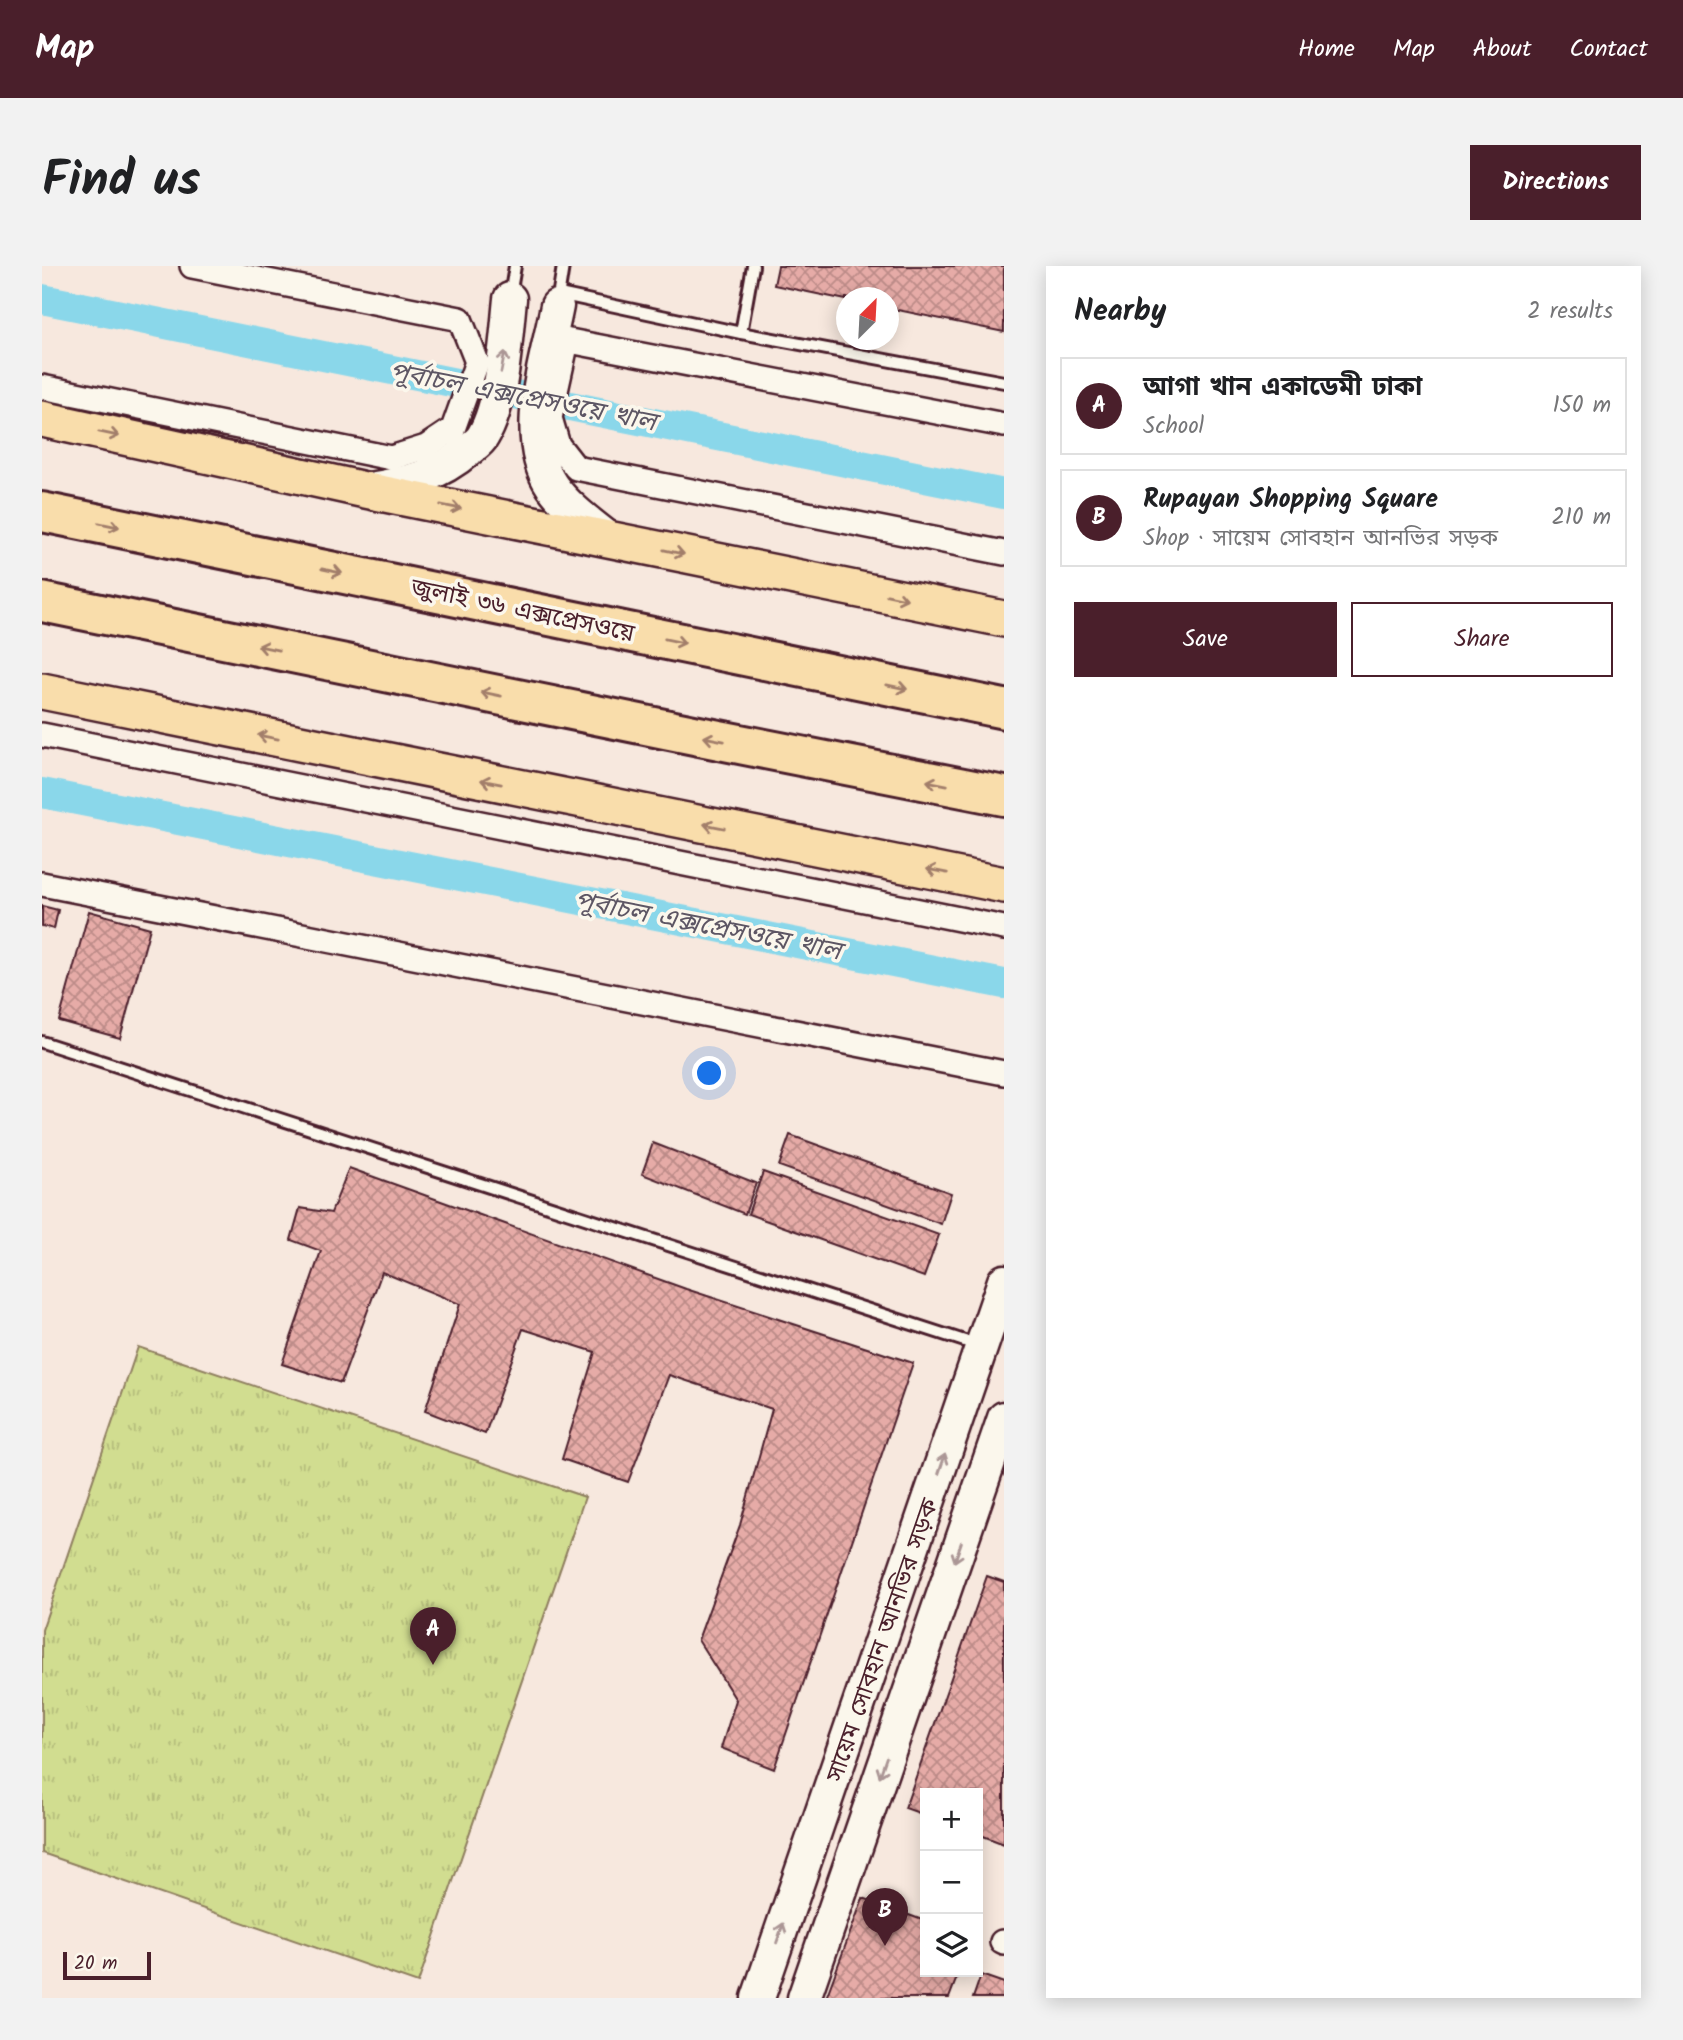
<!DOCTYPE html>
<meta charset="utf-8">
<style>
:root{--surface:#fff;--page:#f2f2f2;--text:#202124;--muted:#757577;--line:#e0e0e0;--accent:#4a1f2b}
body{margin:0;font-family:Kalam,"Noto Sans Bengali",sans-serif;background:var(--page);color:var(--text)}
.controls{position:absolute;right:21px;bottom:21px;display:grid;overflow:hidden;border-radius:0px;box-shadow:0 4px 18px #0003}
.controls button{width:63px;height:63px;display:grid;place-items:center;padding:0;border:0;border-bottom:2px solid var(--line);background:var(--surface);color:var(--text);font:35px sans-serif}
.compass{position:absolute;left:794px;top:21px;width:63px;height:63px;border-radius:50%;background:var(--surface);box-shadow:0 4px 18px #0003;rotate:24deg}
.scale{position:absolute;left:21px;bottom:18px;width:88px;box-sizing:border-box;padding-left:7px;border:4px solid #4a1f2b;border-top:0;font-size:19px;line-height:24px;white-space:nowrap;color:#4a1f2b;-webkit-text-stroke:5px #fbf7ec;paint-order:stroke}
.you{position:absolute;left:668px;top:808px;width:24px;height:24px;margin:-18px;border:5px solid #fff;border-radius:50%;background:#1a73e8;box-shadow:0 0 0 10px #1a73e833}
.badge{display:grid;place-items:center;width:46px;height:46px;border-radius:50%;background:var(--accent);color:#fff;font-size:23px;font-weight:700}
.pin{position:absolute;translate:-50% -58px;filter:drop-shadow(0 2px 4px #0008)}
.pin::after{content:'';position:absolute;top:37px;width:24px;height:21px;background:inherit;clip-path:polygon(0 0,100% 0,50% 100%)}
.list{margin:0;padding:0;list-style:none}
h2{display:flex;justify-content:space-between;align-items:center;height:91px;margin:0;padding:0 28px;font-size:30px}
h2 small{font-size:23px;font-weight:400;color:var(--muted)}
.list li{display:grid;grid-template-columns:46px 1fr auto;gap:21px;align-items:center;box-sizing:border-box;height:98px;margin:0 14px 14px;padding:0 14px;border:2px solid var(--line);border-radius:0px}
.list b{display:block;font-size:26px;white-space:nowrap}
.list p{margin:0;font-size:23px;white-space:nowrap;color:var(--muted)}
.list em{font-size:23px;font-style:normal;color:var(--muted)}
.actions{display:flex;gap:14px;padding:21px 28px}
.actions a{flex:1;padding:16px 0;border:2px solid var(--accent);border-radius:0px;text-align:center;font-size:24px;color:var(--accent)}
.actions .main{background:var(--accent);color:#fff}
.icon{flex:none;width:38px;height:38px;fill:none;stroke:currentColor;stroke-width:2;stroke-linecap:round;stroke-linejoin:round}
.map{position:relative;flex:none;width:962px;height:1732px;overflow:hidden;border-radius:0px}
header{display:flex;align-items:center;gap:42px;box-sizing:border-box;height:98px;padding:0 35px;background:var(--accent);color:#fff}
header strong{font-size:33px}
nav{display:flex;gap:38px;margin-inline-start:auto;font-size:24px}
.intro{display:flex;align-items:center;justify-content:space-between;box-sizing:border-box;height:168px;padding:0 42px}
h1{margin:0;font-size:49px}
.button{padding:18px 32px;border-radius:0px;background:var(--accent);color:#fff;font-size:24px;font-weight:700}
main{display:flex;gap:42px;padding:0 42px}
aside{flex:1;background:var(--surface);border-radius:0px;box-shadow:0 4px 18px #0003}
.map>svg:first-child{display:block}
</style>
<header>
<strong>Map</strong>
<nav><a>Home</a><a>Map</a><a>About</a><a>Contact</a></nav>
</header>
<div class="intro"><h1>Find us</h1><a class="button">Directions</a></div>
<main>
<div class="map">
<svg width="962" height="1732" viewBox="0 0 962 1732">
<defs>
<pattern id="park-tufts" width="24" height="20" patternUnits="userSpaceOnUse" patternTransform="scale(1.75)"><rect width="24" height="20" fill="#d1dd90"/><path d="M3 7l-1-3M5 7V3M7 7l1-3M15 17l-1-3M17 17v-4M19 17l1-3" fill="none" stroke="#b5bd7c"/></pattern>
<pattern id="building-cross-hatch" width="8" height="8" patternUnits="userSpaceOnUse" patternTransform="scale(1.75)"><rect width="8" height="8" fill="#e6aba7"/><path d="M0 0l8 8M0 8l8-8" fill="none" stroke="#bc8b88"/></pattern>
</defs>
<rect width="100%" height="100%" fill="#f7e8de"/>
<filter id="ink" filterUnits="userSpaceOnUse"><feTurbulence type="fractalNoise" baseFrequency=".0143" numOctaves="2"/><feDisplacementMap in="SourceGraphic" scale="14" xChannelSelector="R" yChannelSelector="G"/><feConvolveMatrix kernelMatrix="1 2 1 2 8 2 1 2 1" color-interpolation-filters="sRGB"/></filter>
<g filter="url(#ink)">
<path fill="url(#park-tufts)" stroke="#8e7e5e" stroke-width="2" d="M96,1081L543,1231L376,1717L0,1587V1364Z"/>
<g fill="none" stroke-linecap="round" stroke-linejoin="round">
<g stroke="#8ad7ea" stroke-width="30">
<path d="M0,33L962,228"/>
<path d="M0,527L962,718"/>
</g>
</g>
<g fill="url(#building-cross-hatch)" stroke="#4a1f2b" stroke-width="2">
<path d="M736,0H962V66L846,42V32H804V34L732,19Z"/>
<path d="M0,640L16,644L12,663L0,660Z"/>
<path d="M47,645L108,662L78,772L17,755Z"/>
<path d="M748,869L909,927L899,958L737,900Z"/>
<path d="M611,877L714,917L703,948L600,908Z"/>
<path d="M307,902L644,1023L871,1097L732,1503L679,1482L694,1434L656,1374L698,1259L730,1143L627,1109L586,1216L520,1193L553,1086L481,1063L443,1168L383,1145L418,1038L340,1006L299,1117L240,1098L279,985L249,974L258,942L289,947Z"/>
<path d="M721,906L897,969L882,1011L706,948Z"/>
<path d="M945,1310L962,1316V1578L936,1568V1527H883V1549L863,1542Z"/>
<path d="M821,1632L883,1655V1706H917L907,1732H784Z"/>
<path d="M939,1709L962,1717V1732H931Z"/>
</g>
<g fill="none" stroke-linecap="round" stroke-linejoin="round">
<defs>
<g id="lane">
<path d="M517,28L699,67L962,116"/>
<path d="M468,30L473,0"/>
<path d="M516,32L521,0"/>
<path d="M699,67L711,0"/>
<path d="M0,776L938,1080"/>
</g>
<g id="street">
<path d="M512,72L962,159"/>
<path d="M525,75L508,152L516,179L534,202L962,287"/>
<path d="M0,121L349,192L384,181L411,163L435,96L418,53L150,0"/>
<path d="M0,469L962,662"/>
<path d="M0,618L962,807"/>
<path d="M960,1676L962,1677"/>
</g>
<g id="secondary">
<path d="M515,40C505,93 477,172 510,220C524,240 547,257 566,272"/>
<path d="M327,223C365,217 396,210 426,184C431,180 438,176 441,170C461,137 464,71 468,33"/>
<path d="M716,1732L962,1015"/>
<path d="M762,1732L962,1152"/>
</g>
<g id="primary">
<path d="M0,153L323,224L962,353"/>
<path d="M0,425L962,619"/>
</g>
<g id="highway">
<path d="M0,246L962,443"/>
<path d="M0,336L652,469L962,530"/>
</g>
</defs>
<use href="#lane" stroke="#4a1f2b" stroke-width="16"/>
<use href="#street" stroke="#4a1f2b" stroke-width="28"/>
<use href="#secondary" stroke="#4a1f2b" stroke-width="37"/>
<use href="#primary" stroke="#4a1f2b" stroke-width="40"/>
<use href="#highway" stroke="#4a1f2b" stroke-width="44"/>
<use href="#lane" stroke="#fbf7ec" stroke-width="10"/>
<use href="#street" stroke="#fbf7ec" stroke-width="23"/>
<use href="#secondary" stroke="#fbf7ec" stroke-width="32"/>
<use href="#primary" stroke="#f9ddab" stroke-width="35"/>
<use href="#highway" stroke="#f9ddab" stroke-width="38"/>
</g>
<defs><path id="oneway-shaft" d="M-6 0H5M1.5-3L5.5 0L1.5 3" fill="none" stroke-width="1.6" stroke-linecap="round" stroke-linejoin="round" transform="scale(1.75)"/></defs>
<g stroke="#ab9695">
<use href="#oneway-shaft" transform="translate(461 96) rotate(-79)"/>
<use href="#oneway-shaft" transform="translate(900 1198) rotate(-71)"/>
<use href="#oneway-shaft" transform="translate(916 1286) rotate(109)"/>
<use href="#oneway-shaft" transform="translate(841 1501) rotate(109)"/>
<use href="#oneway-shaft" transform="translate(738 1667) rotate(-71)"/>
</g>
<g stroke="#a27e6b">
<use href="#oneway-shaft" transform="translate(67 168) rotate(12)"/>
<use href="#oneway-shaft" transform="translate(409 241) rotate(11)"/>
<use href="#oneway-shaft" transform="translate(67 259) rotate(12)"/>
<use href="#oneway-shaft" transform="translate(632 286) rotate(12)"/>
<use href="#oneway-shaft" transform="translate(290 305) rotate(12)"/>
<use href="#oneway-shaft" transform="translate(855 331) rotate(12)"/>
<use href="#oneway-shaft" transform="translate(633 375) rotate(12)"/>
<use href="#oneway-shaft" transform="translate(226 382) rotate(-168)"/>
<use href="#oneway-shaft" transform="translate(855 421) rotate(12)"/>
<use href="#oneway-shaft" transform="translate(449 428) rotate(-168)"/>
<use href="#oneway-shaft" transform="translate(226 471) rotate(-169)"/>
<use href="#oneway-shaft" transform="translate(672 473) rotate(-169)"/>
<use href="#oneway-shaft" transform="translate(449 516) rotate(-169)"/>
<use href="#oneway-shaft" transform="translate(895 517) rotate(-169)"/>
<use href="#oneway-shaft" transform="translate(672 560) rotate(-169)"/>
<use href="#oneway-shaft" transform="translate(895 605) rotate(-169)"/>
</g>
</g>
<g text-anchor="middle" stroke-width="7" stroke-linejoin="round" paint-order="stroke">
<g font-size="24" fill="#4a1f2b" stroke="#fbf7ec">
<text transform="translate(481 344) rotate(12)" y="8">জুলাই ৩৬ এক্সপ্রেসওয়ে</text>
<text transform="translate(840 1374) rotate(-71)" y="8">সায়েম সোবহান আনভির সড়ক</text>
</g>
<g font-size="26" font-style="italic" fill="#5d5664" stroke="#fbf7ec">
<text transform="translate(481 130) rotate(11)" y="9">পূর্বাচল এক্সপ্রেসওয়ে খাল</text>
<text transform="translate(666 659) rotate(11)" y="9">পূর্বাচল এক্সপ্রেসওয়ে খাল</text>
</g>
</g>
</svg>
<div class="controls">
<button>+</button>
<button>−</button>
<button><svg class="icon" aria-label="layers" viewBox="0 0 24 24"><path d="M12 4l9 5-9 5-9-5zM3 14l9 5 9-5"/></svg></button>
</div>
<svg class="compass" viewBox="-18 -18 36 36"><path d="M0-13l5 13h-10z" fill="#e53935"/><path d="M0 13l5-13h-10z" fill="#757577"/></svg>
<div class="scale">20 m</div>
<div class="you"></div>
<div class="pin badge" style="left:391px;top:1399px">A</div>
<div class="pin badge" style="left:843px;top:1680px">B</div>
</div>
<aside>
<h2>Nearby<small>2 results</small></h2>
<ul class="list">
<li><span class="badge">A</span><div><b>আগা খান একাডেমী ঢাকা</b><p>School</p></div><em>150 m</em></li>
<li><span class="badge">B</span><div><b>Rupayan Shopping Square</b><p>Shop · সায়েম সোবহান আনভির সড়ক</p></div><em>210 m</em></li>
</ul>
<div class="actions"><a class="main">Save</a><a>Share</a></div>
</aside>
</main>
